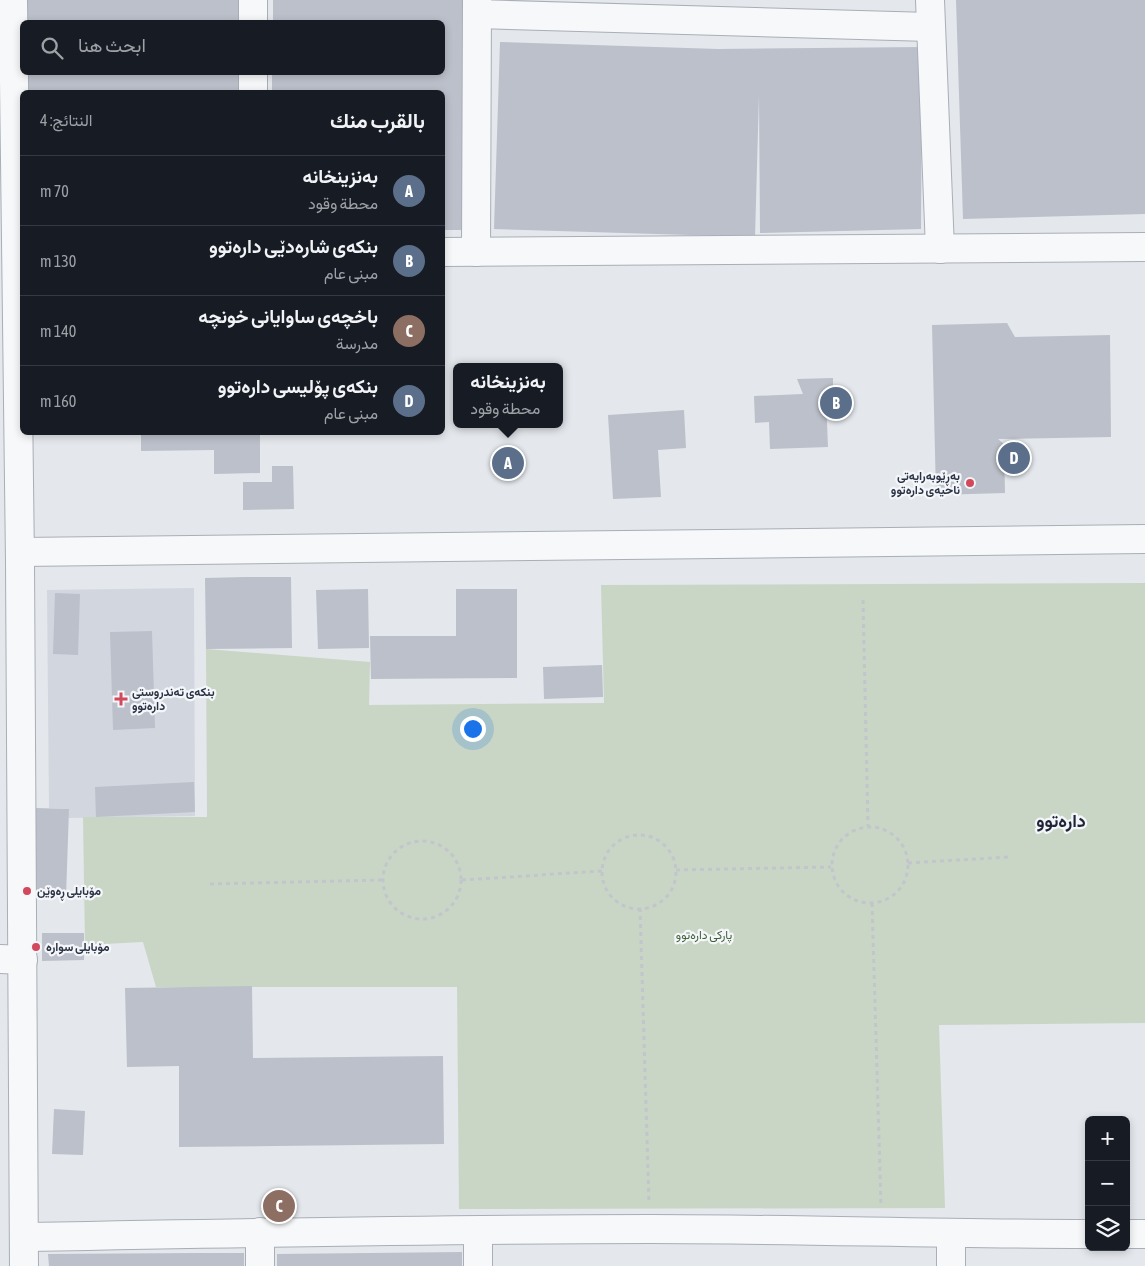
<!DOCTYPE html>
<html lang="ar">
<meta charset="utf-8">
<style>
:root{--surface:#171b24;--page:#20242c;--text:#f1f3f6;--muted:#9ea1a6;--line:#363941;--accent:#0b8043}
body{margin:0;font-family:"Asap Condensed",Vazirmatn,sans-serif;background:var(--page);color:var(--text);direction:rtl}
.controls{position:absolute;right:15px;bottom:15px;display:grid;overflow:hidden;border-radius:8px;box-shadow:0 2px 8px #0003}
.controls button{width:45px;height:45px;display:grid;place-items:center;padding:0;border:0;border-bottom:1px solid var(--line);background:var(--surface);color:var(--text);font:25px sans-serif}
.you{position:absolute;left:472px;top:728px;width:18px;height:18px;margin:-12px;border:4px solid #fff;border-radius:50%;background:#1a73e8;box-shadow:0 0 0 8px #1a73e833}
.badge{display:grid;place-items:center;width:32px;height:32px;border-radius:50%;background:var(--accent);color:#fff;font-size:16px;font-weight:700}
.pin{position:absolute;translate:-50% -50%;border:2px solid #fff;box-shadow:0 1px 5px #0006}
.popup{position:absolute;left:453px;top:363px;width:110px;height:65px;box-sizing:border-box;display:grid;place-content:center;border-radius:8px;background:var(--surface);filter:drop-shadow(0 1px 4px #0005);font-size:16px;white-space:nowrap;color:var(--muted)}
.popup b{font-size:19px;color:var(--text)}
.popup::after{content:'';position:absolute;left:50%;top:100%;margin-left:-10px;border:10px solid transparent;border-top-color:var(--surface)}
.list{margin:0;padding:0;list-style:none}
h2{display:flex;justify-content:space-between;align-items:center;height:65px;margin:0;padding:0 20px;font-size:21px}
h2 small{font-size:16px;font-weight:400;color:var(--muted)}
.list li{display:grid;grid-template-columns:32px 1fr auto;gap:15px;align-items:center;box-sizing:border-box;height:70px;padding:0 20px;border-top:1px solid var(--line)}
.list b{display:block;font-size:19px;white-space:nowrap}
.list p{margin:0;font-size:16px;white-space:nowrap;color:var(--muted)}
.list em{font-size:16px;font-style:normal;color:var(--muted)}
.icon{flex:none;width:28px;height:28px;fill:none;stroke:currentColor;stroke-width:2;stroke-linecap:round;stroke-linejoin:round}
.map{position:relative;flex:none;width:1145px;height:1266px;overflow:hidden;direction:ltr}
.search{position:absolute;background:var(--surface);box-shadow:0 2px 8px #0003;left:20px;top:20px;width:425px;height:55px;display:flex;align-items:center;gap:12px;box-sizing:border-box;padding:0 18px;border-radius:8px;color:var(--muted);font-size:19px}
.panel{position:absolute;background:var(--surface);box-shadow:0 2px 8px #0003;left:20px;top:90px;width:425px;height:345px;border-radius:8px;direction:rtl}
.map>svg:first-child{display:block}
</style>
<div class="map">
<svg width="1145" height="1266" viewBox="0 0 1145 1266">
<rect width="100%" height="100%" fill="#e4e7ec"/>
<path fill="#d2d6de" d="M194,588L195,816L68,818L69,809L49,808L47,590Z"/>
<path fill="#c9d6c5" d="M1145,583V1023L939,1025L945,1208L459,1209L457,987H156L143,942L85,945L83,817H207L206,649L370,662L369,705L604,703L601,585Z"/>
<g fill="#bbc0ca">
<path d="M15,0H244V22H22V72H243V92H22Z"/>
<path d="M273,0H468L467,230H442V92H272V72H442V22H273Z"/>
<path d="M956,0H1145V214L963,219Z"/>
<path d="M500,42L718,49L922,47L921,229L760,233L759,95L755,237L494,229Z"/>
<path d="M1007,323L1015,337L1110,335L1111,437L998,439L1004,444L1005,493L936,495L932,325Z"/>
<path d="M833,378V395L826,399L828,447L770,449L769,422L755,423L754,396L803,394L797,379Z"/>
<path d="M684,410L686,448L658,450L661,497L613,499L608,415Z"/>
<path d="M141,432H260V473L214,474V450L141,451Z"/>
<path d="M272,466H293L294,509L243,510V482H272Z"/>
<path d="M245,577H291L292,648L206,649L205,578Z"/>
<path d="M368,589L369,648L318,649L316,590Z"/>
<path d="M456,589H517V678L371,679L370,636H456Z"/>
<path d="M55,593L80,594L78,655L53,654Z"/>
<path d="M152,631L155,728L113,730L110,632Z"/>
<path d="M602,665L603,697L544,699L543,667Z"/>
<path d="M194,782L195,812L96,817L95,787Z"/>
<path d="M36,808L69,809L66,896L34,894Z"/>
<path d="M42,933H84V960L42,961Z"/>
<path d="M252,986L253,1058L443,1056L444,1144L179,1147V1066L127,1067L125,988Z"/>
<path d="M54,1109L85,1111L83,1155L52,1154Z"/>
<path d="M462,1252V1266H277V1254Z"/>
<path d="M196,1253H244V1266H49L48,1254Z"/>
</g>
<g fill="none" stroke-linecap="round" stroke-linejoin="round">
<defs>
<g id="minor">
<path d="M13,0L20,562L24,1266"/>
<path d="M930,0L940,249"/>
<path d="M477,14L930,27"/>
<path d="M253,22V0"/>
<path d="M253,92V72"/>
<path d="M442,252L1145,247"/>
<path d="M476,252L477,0"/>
<path d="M20,552L1145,539"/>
<path d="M0,959L23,960"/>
<path d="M478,1231V1266"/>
<path d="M260,1232V1266"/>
<path d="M1126,1234H1145"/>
<path d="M24,1237C233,1233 441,1229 650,1229C796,1229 942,1234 1089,1234"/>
<path d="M951,1266V1234"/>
</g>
</defs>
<use href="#minor" stroke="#a9aeb7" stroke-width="30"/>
<g stroke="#c2c5cb" stroke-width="3" stroke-dasharray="4 4" stroke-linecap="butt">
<path d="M863,600L868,826"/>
<circle cx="870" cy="865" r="38"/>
<circle cx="639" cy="872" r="37"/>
<circle cx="422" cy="880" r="39"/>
<path d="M908,863L1008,857"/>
<path d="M676,870L831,867"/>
<path d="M462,880L602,871"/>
<path d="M210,884L383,880"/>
<path d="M872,903L881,1206"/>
<path d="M640,908L649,1203"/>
</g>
<use href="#minor" stroke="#f7f8fa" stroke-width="28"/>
</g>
<g fill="#d1495b" stroke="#f4f6f9" stroke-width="2">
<circle cx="970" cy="483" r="5"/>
<path d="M118.5 691.5h5v5h5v5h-5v5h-5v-5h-5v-5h5z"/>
<circle cx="27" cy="891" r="5"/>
<circle cx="36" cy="947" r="5"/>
</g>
<g text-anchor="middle" stroke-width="4.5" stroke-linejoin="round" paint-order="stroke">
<g font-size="12" font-weight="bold" fill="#2b3445" stroke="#f4f6f9" text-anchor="start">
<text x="960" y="480" text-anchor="end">بەڕێوبەرایەتی<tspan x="960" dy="14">ناحیەی دارەتوو</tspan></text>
<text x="132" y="696">بنکەی تەندروستی<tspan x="132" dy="14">دارەتوو</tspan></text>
<text x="37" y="895">مۆبایلی ڕەوێن</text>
<text x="46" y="951">مۆبایلی سوارە</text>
</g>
<g font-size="12" fill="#3f6138" stroke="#f4f6f9">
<text x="704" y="939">پارکی دارەتوو</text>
</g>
<g font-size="18" font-weight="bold" fill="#1d2536" stroke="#f4f6f9">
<text x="1061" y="827">دارەتوو</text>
</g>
</g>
</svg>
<div class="controls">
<button>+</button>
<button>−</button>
<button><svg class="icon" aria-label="layers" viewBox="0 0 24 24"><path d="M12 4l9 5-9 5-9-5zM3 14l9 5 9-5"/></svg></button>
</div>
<div class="you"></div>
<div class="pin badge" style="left:508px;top:463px;background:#5c6f8a">A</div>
<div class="popup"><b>بەنزینخانە</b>محطة وقود</div>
<div class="pin badge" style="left:836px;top:403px;background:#5c6f8a">B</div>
<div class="pin badge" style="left:279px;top:1206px;background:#8d6e63">C</div>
<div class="pin badge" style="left:1014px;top:458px;background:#5c6f8a">D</div>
<div class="search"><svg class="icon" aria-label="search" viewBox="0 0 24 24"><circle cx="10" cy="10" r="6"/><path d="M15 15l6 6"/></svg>ابحث هنا</div>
<section class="panel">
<h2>بالقرب منك<small>النتائج: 4</small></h2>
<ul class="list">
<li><span class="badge" style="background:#5c6f8a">A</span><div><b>بەنزینخانە</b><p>محطة وقود</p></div><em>70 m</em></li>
<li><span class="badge" style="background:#5c6f8a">B</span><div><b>بنکەی شارەدێی دارەتوو</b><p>مبنى عام</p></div><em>130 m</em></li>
<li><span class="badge" style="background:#8d6e63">C</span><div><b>باخچەی ساوایانی خونچە</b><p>مدرسة</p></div><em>140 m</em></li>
<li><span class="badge" style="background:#5c6f8a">D</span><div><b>بنکەی پۆلیسی دارەتوو</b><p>مبنى عام</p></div><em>160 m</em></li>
</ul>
</section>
</div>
